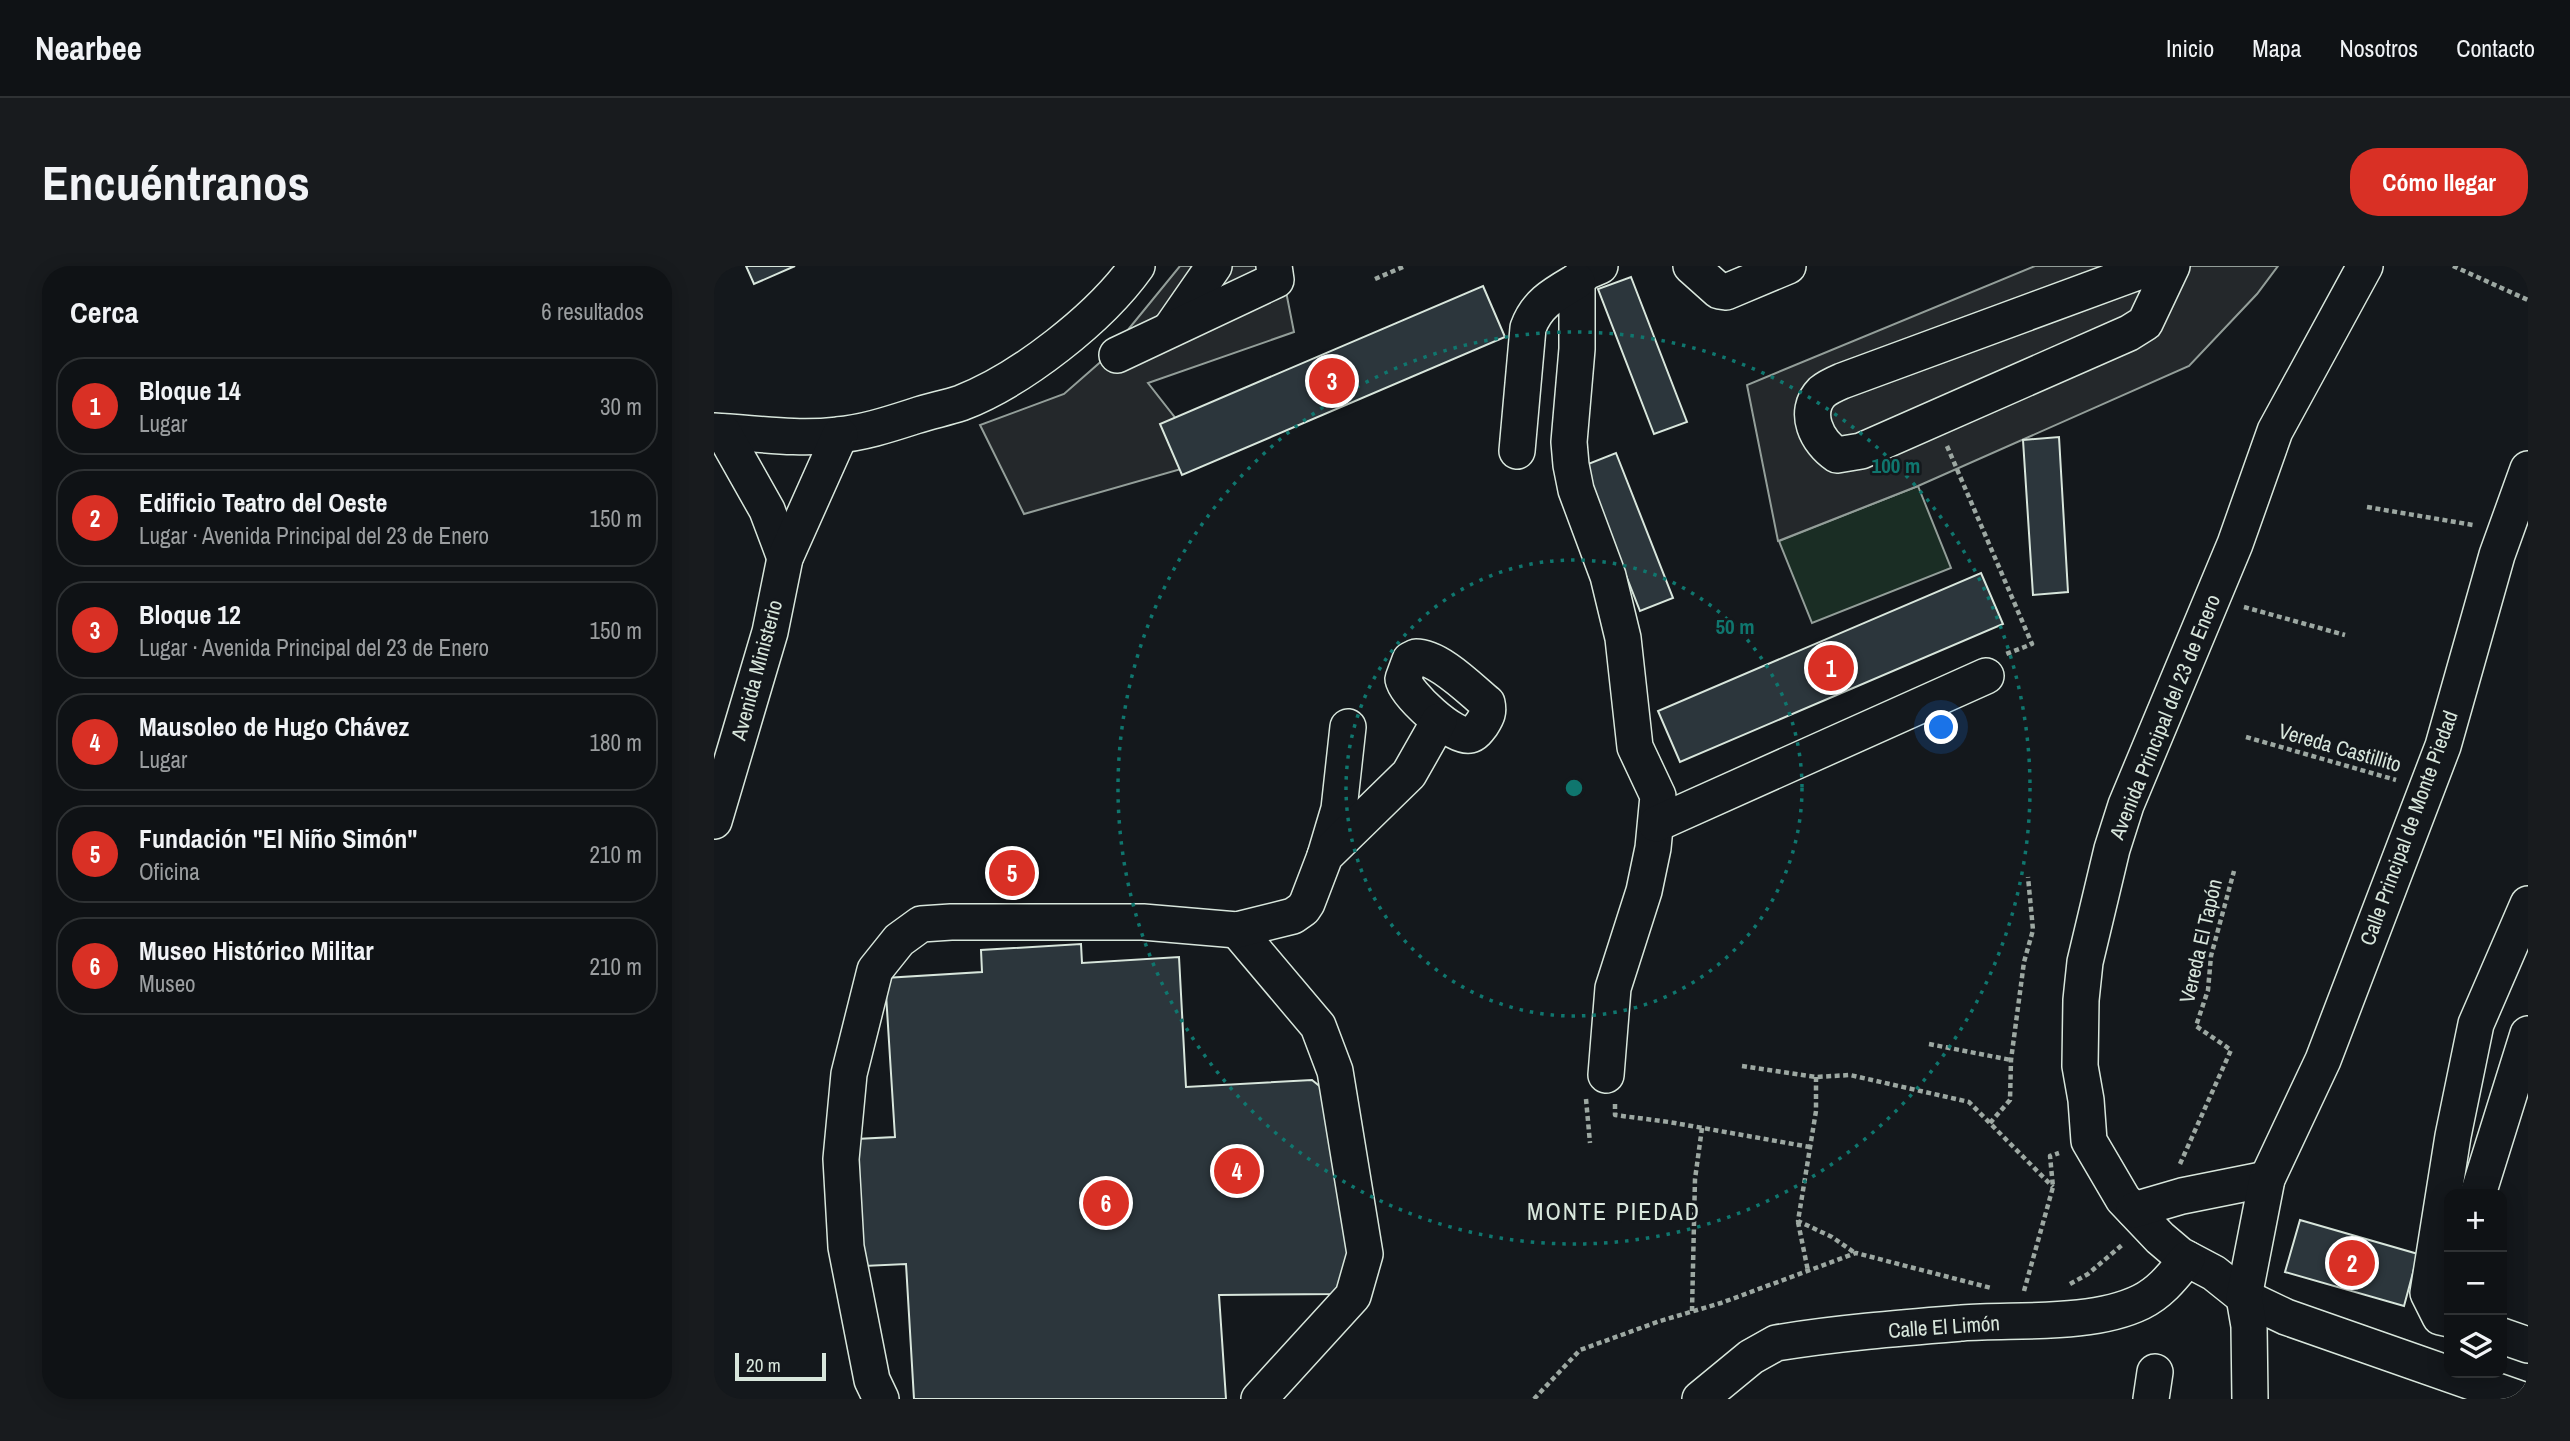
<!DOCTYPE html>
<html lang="es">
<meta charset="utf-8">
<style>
:root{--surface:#0f1215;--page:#181b1e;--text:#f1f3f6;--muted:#9b9ea0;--line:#2f3234;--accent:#d93025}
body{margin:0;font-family:"Archivo Narrow",sans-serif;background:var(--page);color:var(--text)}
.controls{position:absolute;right:21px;bottom:21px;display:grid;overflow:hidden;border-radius:14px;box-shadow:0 4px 18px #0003}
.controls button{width:63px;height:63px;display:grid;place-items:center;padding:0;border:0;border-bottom:2px solid var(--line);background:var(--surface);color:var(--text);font:35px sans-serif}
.scale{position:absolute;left:21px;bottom:18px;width:91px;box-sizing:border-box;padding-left:7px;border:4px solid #d8e6dc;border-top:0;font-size:19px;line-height:24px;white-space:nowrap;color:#d8e6dc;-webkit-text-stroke:5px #14181c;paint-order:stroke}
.you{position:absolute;left:1228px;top:462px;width:24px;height:24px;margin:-18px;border:5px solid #fff;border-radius:50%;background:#1a73e8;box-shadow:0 0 0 10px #1a73e833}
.badge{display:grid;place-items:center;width:46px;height:46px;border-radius:50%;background:var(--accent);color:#fff;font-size:23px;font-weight:700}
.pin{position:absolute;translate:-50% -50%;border:4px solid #fff;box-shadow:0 2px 7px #0006}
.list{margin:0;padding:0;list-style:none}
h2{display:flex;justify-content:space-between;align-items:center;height:91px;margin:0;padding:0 28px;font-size:30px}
h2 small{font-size:23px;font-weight:400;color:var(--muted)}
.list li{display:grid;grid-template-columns:46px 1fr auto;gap:21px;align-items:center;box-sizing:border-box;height:98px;margin:0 14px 14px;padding:0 14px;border:2px solid var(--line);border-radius:28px}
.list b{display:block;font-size:26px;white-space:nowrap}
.list p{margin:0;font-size:23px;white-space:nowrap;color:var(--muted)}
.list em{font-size:23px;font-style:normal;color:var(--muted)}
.icon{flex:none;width:38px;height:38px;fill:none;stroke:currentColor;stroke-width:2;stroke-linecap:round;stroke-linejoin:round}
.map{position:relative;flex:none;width:1814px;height:1133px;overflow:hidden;border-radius:28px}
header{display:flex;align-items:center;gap:42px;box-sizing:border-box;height:98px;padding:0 35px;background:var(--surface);border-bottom:2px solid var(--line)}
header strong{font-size:33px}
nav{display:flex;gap:38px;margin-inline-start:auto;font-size:24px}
.intro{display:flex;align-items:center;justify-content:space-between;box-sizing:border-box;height:168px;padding:0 42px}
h1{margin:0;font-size:49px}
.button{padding:18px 32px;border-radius:28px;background:var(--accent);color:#fff;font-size:24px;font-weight:700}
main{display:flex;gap:42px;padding:0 42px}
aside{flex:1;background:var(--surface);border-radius:28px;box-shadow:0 4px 18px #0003}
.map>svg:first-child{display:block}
</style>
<header>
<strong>Nearbee</strong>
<nav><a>Inicio</a><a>Mapa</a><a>Nosotros</a><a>Contacto</a></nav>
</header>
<div class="intro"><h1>Encuéntranos</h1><a class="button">Cómo llegar</a></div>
<main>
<aside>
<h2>Cerca<small>6 resultados</small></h2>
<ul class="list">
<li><span class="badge">1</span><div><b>Bloque 14</b><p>Lugar</p></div><em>30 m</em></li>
<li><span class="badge">2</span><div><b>Edificio Teatro del Oeste</b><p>Lugar · Avenida Principal del 23 de Enero</p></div><em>150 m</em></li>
<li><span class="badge">3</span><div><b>Bloque 12</b><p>Lugar · Avenida Principal del 23 de Enero</p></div><em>150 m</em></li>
<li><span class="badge">4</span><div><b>Mausoleo de Hugo Chávez</b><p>Lugar</p></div><em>180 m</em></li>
<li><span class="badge">5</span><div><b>Fundación &quot;El Niño Simón&quot;</b><p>Oficina</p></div><em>210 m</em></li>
<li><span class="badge">6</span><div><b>Museo Histórico Militar</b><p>Museo</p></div><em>210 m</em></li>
</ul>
</aside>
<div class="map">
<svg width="1814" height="1133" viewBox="0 0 1814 1133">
<rect width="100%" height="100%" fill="#14181c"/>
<path fill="#1a2d24" stroke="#939e99" stroke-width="2" d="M1204,220L1237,302L1098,357L1065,275Z"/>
<g fill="#24282b" stroke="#939e99" stroke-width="2">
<path d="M466,0H567L580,66L434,117L495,195L310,248L266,159L350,128L391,92Z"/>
<path d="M1321,0H1564L1543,28L1475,100L1204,220L1064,275L1033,119Z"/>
</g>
<g fill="#2c363c" stroke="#d8e6dc" stroke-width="2">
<path d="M32,0H81L40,18Z"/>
<path d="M917,11L973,156L940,168L884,23Z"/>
<path d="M769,20L791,71L468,209L446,158Z"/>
<path d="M1345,171L1354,326L1319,329L1309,174Z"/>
<path d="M902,187L959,332L926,345L869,200Z"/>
<path d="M1267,307L1289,358L966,496L944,445Z"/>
<path d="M367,678L368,697L465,691L472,821L598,814L624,835L644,1015L625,1028L505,1029L512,1133H200L192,998L150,1000L142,873L181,871L171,712L268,706L267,684Z"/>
<path d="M1586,954L1704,988L1690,1040L1571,1006Z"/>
</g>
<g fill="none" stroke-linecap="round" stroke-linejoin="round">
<defs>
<g id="minor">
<path d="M886,0L872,6L863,15V83L855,176L857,199L862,224L894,310L909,372L921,481L944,530L939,582L930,625L899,722L892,809"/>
<path d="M977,0L1005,25L1012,26L1074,0"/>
<path d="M1440,0L1128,115C1121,118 1114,121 1108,126C1088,146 1103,176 1123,189L1147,185L1415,67L1431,57L1458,0"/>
<path d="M1651,0L1561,165L1521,278L1412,539L1398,583L1371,696L1367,734L1366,800L1372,834L1375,875L1409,933L1446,972L1466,989L1500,1007L1530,1031L1572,1051L1806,1133"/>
<path d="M457,62L500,0"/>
<path d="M403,89L562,14L560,0"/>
<path d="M0,165C41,167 82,174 123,169C149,167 176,158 201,150C216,145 232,142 247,137C307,114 386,52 423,0"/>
<path d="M9,166L53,244L71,292"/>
<path d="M803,185L814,62C823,37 841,28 863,15"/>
<path d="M702,391C725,391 756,423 773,437C775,446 773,450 768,458C765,462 761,468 756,469C740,473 692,428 689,413L696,394Z"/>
<path d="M0,555L56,366L71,292L126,169"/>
<path d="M942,558L1272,410"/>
<path d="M611,590L625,543L634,461"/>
<path d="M523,664L604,760L621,805L651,988L639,1030L545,1133"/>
<path d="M1764,928L1814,768"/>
<path d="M1420,944L1468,930L1553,913"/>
<path d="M1735,1053L1726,1051L1714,1027L1739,870L1762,758L1814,638"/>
<path d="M1788,1070L1814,1079"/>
<path d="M167,1133L158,1114L132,981L127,893L135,808L161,704L185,674L207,658L237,656H429L523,664L579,650L589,643L593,637L611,590L695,508L725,455"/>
<path d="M986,1133L1037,1091L1062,1077C1123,1067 1186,1062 1248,1057C1302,1053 1378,1060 1427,1036C1447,1026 1459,1010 1473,993"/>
<path d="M1437,1133L1441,1106"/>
<path d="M1536,1133L1535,1060L1530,1031L1553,913L1609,794L1729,480L1783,289L1814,203"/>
</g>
</defs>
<use href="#minor" stroke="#d8e6dc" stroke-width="38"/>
<g stroke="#9da8a2" stroke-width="4.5" stroke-dasharray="5 3.5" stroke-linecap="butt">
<path d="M1739,0L1814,34"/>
<path d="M661,13L691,0"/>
<path d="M1233,180L1318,378L1292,388"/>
<path d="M1653,241L1759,259"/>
<path d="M1530,341L1631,369"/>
<path d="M1532,471L1682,514"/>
<path d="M1215,778L1297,794"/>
<path d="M1028,800L1102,811L1136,809L1255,836L1339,921"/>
<path d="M1102,811V845L1084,955L1118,971L1141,987"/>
<path d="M872,833L876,877"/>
<path d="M901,838V849L955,856L1096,881"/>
<path d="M1276,857L1296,834L1297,794L1310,696L1319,664L1314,611"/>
<path d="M1466,898L1517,784L1482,760L1494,724L1497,690L1520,605"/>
<path d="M1084,956L1094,1005"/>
<path d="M1356,1018L1374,1008L1408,979"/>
<path d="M1310,1025L1339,921L1336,890L1345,887"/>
<path d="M978,1045L981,913L988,862"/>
<path d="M820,1133L866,1084L946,1055L1007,1037L1142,987L1277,1022"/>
</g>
<use href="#minor" stroke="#14181c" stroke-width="35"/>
</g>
<g fill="none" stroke="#0f766e" stroke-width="3.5" stroke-dasharray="3.5 7">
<circle cx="860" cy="522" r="228"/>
<circle cx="860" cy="522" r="456"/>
</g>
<g text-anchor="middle" stroke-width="5" stroke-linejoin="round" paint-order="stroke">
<g font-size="21" fill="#d8e6dc" stroke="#14181c">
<text transform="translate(43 404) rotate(-75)" y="7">Avenida Ministerio</text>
<text transform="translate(1451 451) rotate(-68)" y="7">Avenida Principal del 23 de Enero</text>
<text transform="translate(1626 482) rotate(16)" y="7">Vereda Castillito</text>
<text transform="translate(1695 562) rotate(-70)" y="7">Calle Principal de Monte Piedad</text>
<text transform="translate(1487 675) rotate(-77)" y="7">Vereda El Tapón</text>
<text transform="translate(1230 1061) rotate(-4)" y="7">Calle El Limón</text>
</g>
<g font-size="24" letter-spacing="2" fill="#d8e6dc" stroke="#14181c">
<text x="900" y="954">MONTE PIEDAD</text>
</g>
</g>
<circle cx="860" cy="522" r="10" fill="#0f766e" stroke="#14181c" stroke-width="3.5"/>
<g font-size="21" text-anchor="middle" font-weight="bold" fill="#0f766e" stroke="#14181c" stroke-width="5" stroke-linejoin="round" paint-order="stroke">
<text x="1182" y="207">100 m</text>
<text x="1021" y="368">50 m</text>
</g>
</svg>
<div class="controls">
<button>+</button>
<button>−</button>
<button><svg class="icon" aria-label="layers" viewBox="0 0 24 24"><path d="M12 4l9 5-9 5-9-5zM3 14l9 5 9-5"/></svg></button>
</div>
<div class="scale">20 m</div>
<div class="you"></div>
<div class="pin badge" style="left:1117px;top:402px">1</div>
<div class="pin badge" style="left:1638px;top:997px">2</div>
<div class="pin badge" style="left:618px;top:115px">3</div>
<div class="pin badge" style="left:523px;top:905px">4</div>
<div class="pin badge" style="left:298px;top:607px">5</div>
<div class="pin badge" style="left:392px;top:937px">6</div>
</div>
</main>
